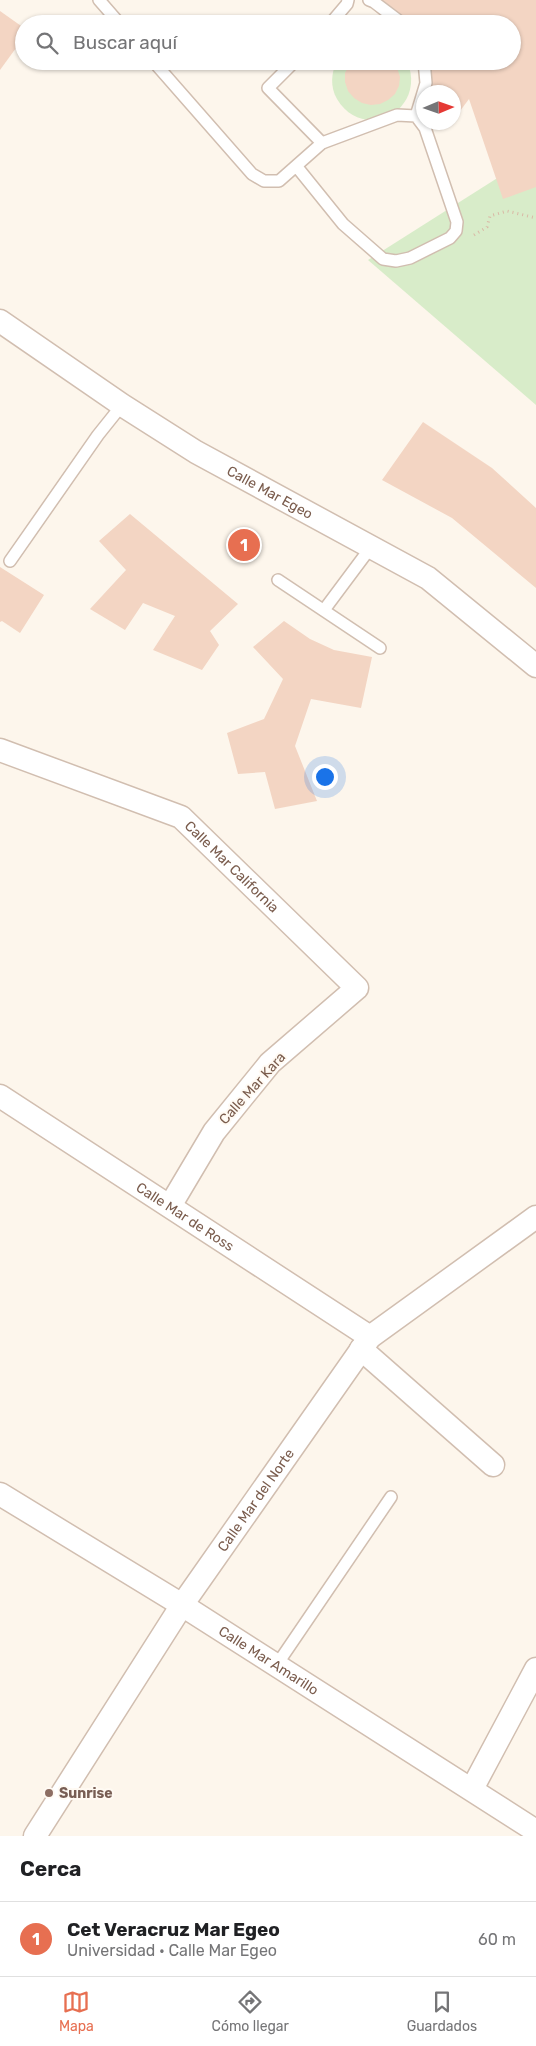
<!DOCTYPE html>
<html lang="es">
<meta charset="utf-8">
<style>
:root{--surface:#fff;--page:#f6f6f6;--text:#202124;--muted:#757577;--line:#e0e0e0;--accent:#e76f51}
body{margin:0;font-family:Rubik,sans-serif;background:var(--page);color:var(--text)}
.compass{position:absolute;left:416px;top:85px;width:45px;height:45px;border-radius:50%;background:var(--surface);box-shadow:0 1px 4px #0004;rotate:88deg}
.you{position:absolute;left:324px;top:776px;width:18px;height:18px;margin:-12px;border:4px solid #fff;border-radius:50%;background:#1a73e8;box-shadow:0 0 0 8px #1a73e833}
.badge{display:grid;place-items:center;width:32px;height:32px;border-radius:50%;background:var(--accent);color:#fff;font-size:16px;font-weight:700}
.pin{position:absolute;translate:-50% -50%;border:2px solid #fff;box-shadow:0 1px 5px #0006}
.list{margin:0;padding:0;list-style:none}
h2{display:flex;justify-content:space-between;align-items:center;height:65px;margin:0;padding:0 20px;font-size:21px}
h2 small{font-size:16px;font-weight:400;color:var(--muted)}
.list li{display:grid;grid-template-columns:32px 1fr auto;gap:15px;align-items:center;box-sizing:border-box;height:75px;padding:0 20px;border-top:1px solid var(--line)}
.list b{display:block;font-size:19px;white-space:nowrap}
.list p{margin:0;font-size:16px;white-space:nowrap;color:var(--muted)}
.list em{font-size:16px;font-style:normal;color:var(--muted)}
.icon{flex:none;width:28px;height:28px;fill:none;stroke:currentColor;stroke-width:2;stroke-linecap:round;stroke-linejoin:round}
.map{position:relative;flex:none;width:536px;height:1836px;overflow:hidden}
.search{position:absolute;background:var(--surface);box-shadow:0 1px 4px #0004;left:15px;right:15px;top:15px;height:55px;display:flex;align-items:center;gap:12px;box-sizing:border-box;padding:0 18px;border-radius:28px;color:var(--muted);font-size:19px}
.sheet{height:140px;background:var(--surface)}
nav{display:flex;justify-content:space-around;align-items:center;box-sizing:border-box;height:70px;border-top:1px solid var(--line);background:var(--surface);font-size:14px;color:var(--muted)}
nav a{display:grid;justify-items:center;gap:2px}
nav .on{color:var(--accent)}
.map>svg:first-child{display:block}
</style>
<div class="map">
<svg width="536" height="1836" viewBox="0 0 536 1836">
<rect width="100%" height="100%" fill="#fdf6ec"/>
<g fill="#d8ecc9">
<path d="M337,61H407C428,110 364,144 337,99C330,87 331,73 337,61Z"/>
<path d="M536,155V405L368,260L499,177Z"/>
</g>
<g fill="#f3d5c3">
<path d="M363,0H536V187L503,199L469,99L454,119V92H427L422,61H512V24H389Z"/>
<path d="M0,11L24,28V37L0,70Z"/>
<path d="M351,61H395L400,77L399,86L395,94L388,100L380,104L371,105L362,103L354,98L348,91L345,82V73Z"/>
<path d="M423,422L492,468L536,508V588L452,518L382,480Z"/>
<path d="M130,514L238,604L210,631L219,645L202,670L153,650L175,616L143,603L125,630L90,609L126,570L99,541Z"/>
<path d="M0,567L44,595L20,633L2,621L0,622Z"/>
<path d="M284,621L310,639L334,650L372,657L361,708L311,699L295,746L317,801L275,809L265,772L238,774L227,733L264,719L283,679L253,647Z"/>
</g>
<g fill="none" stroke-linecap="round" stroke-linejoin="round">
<defs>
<g id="service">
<path d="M99,0L120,24"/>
<path d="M369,0L374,2L403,24"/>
<path d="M330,24L347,4L348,0"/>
<path d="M153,61L252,174L264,181H279L322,143L397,115L416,116L425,128L457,222L456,231L450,238L410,258L396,261L383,259L343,224L297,167"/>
<path d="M295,61L268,88L322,143"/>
<path d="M416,116L426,83L424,61"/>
<path d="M10,561L98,435L122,405"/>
<path d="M278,580L380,648"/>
<path d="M324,610L371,547"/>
<path d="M276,1666L391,1497"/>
</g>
<g id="minor">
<path id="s1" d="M0,321L122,405L196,452L428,578L536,666"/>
<path id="s2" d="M0,750L181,817L357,988L270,1063L214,1132L170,1206"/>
<path id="s3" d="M0,1096L370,1337"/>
<path d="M361,1349L493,1465"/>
<path id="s4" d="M0,1494L182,1605L536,1831"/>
<path d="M472,1789L536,1669"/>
<path id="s5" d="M35,1836L182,1605L370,1337L536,1217"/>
</g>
</defs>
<use href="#service" stroke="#d1beb0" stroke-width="14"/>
<use href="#minor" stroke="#d1beb0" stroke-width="25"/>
<path stroke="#d9b8a5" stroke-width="3" stroke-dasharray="1 4" stroke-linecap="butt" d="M474,235L487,227L490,216L507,211L536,218"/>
<use href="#service" stroke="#fff" stroke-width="11"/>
<use href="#minor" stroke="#fff" stroke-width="22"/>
</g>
<circle fill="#8d6e63" stroke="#fffaf3" stroke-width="2" cx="49" cy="1793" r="5"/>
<g text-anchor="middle" stroke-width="4" stroke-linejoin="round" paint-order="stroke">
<g font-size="14" fill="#7a5c4d" stroke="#fffaf3">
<text dy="5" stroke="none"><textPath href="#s1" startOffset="320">Calle Mar Egeo</textPath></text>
<text dy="5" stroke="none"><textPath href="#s2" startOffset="264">Calle Mar California</textPath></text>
<text transform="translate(252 1088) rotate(-48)" y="5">Calle Mar Kara</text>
<text dy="5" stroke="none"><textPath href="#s3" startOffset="221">Calle Mar de Ross</textPath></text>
<text dy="5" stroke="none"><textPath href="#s5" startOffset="402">Calle Mar del Norte</textPath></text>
<text dy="5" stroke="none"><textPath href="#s4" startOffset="316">Calle Mar Amarillo</textPath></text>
</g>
<g font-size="14" font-weight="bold" fill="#785e54" stroke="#fffaf3" text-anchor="start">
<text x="59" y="1798">Sunrise</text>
</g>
</g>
</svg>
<svg class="compass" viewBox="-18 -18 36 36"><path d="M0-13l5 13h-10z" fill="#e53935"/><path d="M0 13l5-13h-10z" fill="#757577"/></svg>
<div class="you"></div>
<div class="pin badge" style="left:244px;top:545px">1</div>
<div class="search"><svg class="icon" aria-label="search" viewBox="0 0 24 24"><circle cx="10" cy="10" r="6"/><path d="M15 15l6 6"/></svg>Buscar aquí</div>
</div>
<section class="sheet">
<h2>Cerca<small></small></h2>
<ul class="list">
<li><span class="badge">1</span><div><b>Cet Veracruz Mar Egeo</b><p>Universidad · Calle Mar Egeo</p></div><em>60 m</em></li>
</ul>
</section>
<nav>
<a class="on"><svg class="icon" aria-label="map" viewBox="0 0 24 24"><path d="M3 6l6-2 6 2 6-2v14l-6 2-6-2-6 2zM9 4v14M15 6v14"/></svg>Mapa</a>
<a><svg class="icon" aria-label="directions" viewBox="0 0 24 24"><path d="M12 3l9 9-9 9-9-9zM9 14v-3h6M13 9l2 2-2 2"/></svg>Cómo llegar</a>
<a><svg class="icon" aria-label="saved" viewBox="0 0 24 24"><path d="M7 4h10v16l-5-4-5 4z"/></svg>Guardados</a>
</nav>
